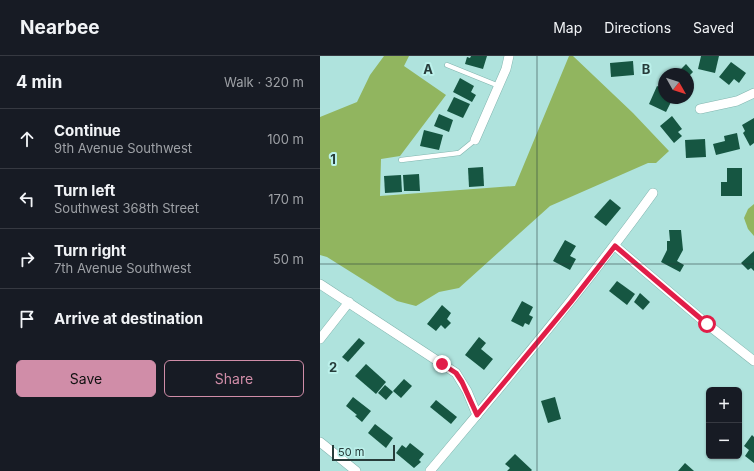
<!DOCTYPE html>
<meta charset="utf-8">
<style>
:root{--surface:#171b24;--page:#242831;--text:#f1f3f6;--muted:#9ea1a6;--line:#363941;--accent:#d08da8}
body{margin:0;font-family:Inter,sans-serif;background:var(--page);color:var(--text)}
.controls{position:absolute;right:12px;bottom:12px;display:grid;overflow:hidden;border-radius:6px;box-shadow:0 1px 3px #0004}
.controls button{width:36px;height:36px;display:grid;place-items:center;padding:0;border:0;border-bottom:1px solid var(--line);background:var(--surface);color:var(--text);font:20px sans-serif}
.compass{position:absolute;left:338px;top:12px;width:36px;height:36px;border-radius:50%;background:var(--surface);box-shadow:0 1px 3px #0004;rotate:129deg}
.scale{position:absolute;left:12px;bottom:10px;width:63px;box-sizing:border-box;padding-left:4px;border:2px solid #273c3a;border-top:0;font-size:11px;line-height:14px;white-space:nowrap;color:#273c3a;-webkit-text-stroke:3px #bcf1eb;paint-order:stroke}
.stop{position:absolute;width:12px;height:12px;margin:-9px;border:3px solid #e11d48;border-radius:50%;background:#fff}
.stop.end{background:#e11d48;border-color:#fff;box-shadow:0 1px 4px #0008}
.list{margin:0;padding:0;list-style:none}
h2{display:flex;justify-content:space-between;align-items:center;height:52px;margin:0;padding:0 16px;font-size:17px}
h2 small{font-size:13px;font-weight:400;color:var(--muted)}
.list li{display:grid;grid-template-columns:26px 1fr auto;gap:12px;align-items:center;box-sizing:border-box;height:60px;padding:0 16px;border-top:1px solid var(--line)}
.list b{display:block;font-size:15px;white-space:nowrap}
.list p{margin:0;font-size:13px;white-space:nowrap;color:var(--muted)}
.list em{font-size:13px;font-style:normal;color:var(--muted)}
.actions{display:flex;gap:8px;padding:12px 16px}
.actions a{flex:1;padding:9px 0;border:1px solid var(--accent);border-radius:6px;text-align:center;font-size:14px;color:var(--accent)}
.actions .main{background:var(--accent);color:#111}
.icon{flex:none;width:22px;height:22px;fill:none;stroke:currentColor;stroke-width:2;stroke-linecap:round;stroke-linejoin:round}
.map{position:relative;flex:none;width:434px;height:415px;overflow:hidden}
header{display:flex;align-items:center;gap:24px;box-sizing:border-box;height:56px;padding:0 20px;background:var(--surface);border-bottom:1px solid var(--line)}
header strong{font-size:19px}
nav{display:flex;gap:22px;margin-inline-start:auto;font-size:14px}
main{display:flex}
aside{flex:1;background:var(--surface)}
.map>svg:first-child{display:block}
</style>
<header>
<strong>Nearbee</strong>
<nav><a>Map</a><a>Directions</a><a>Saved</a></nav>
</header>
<main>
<aside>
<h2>4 min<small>Walk · 320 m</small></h2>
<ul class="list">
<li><svg class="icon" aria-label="ahead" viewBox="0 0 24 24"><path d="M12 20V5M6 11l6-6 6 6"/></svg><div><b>Continue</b><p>9th Avenue Southwest</p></div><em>100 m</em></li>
<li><svg class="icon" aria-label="left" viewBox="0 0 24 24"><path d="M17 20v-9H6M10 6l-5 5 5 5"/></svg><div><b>Turn left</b><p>Southwest 368th Street</p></div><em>170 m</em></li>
<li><svg class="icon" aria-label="right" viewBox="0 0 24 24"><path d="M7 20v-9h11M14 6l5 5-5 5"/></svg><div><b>Turn right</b><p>7th Avenue Southwest</p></div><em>50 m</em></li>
<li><svg class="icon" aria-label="arrive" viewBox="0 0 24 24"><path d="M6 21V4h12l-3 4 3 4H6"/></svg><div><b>Arrive at destination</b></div></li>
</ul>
<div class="actions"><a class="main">Save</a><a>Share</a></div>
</aside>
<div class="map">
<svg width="434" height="415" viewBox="0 0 434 415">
<rect width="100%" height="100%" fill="#afe3dd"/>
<g fill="#91b55f">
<path d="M64,0H89L84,10L126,39L80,100L61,103L60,140L195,130L249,0H253L313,57L349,95L336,107H328L230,150L139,232L119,236L96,250L77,245L7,201L0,199V61L37,46L50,19Z"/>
<path d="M434,148V180L428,173L424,162L428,153Z"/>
</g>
<g fill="#165642">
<path d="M151,0H167L163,13L145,8L147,1L150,2Z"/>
<path d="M381,0H399L395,17L378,13Z"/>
<path d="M313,5L314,19L291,21L290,7Z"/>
<path d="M411,6L426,17L419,27L414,23L409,29L399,21Z"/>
<path d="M366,8L373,16L368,21V18H356Z"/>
<path d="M140,22L154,30L151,36L156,39L152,46L133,36Z"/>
<path d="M337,30L344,33V42H353L346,56L329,48Z"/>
<path d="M134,41L150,48L143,62L127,55Z"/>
<path d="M119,58L133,64L129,76L114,70Z"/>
<path d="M352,60L362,73L358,76L362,80L354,87L340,70Z"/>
<path d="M434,62V87L430,90L423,77L425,75L422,69Z"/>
<path d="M104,74L123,79L119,94L100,90Z"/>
<path d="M417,77L420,93L396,99L393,88L405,85L404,80Z"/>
<path d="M385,83L386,101L366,102L365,84Z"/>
<path d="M163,111L164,130L149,131L148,112Z"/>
<path d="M407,112H422V140H401V126H407Z"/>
<path d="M99,118L100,135H84L83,119Z"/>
<path d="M81,119L82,136L65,137L64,120Z"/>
<path d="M290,143L301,152L286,170L274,161Z"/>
<path d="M349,174H361L363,194L357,205L364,209L360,216L341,206L347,194V185H350Z"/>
<path d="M245,184L256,190L250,200L256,203L250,214L233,205Z"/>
<path d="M434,195V215L431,212L428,214L421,207Z"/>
<path d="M297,225L315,238L307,249L289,235Z"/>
<path d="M320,237L330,246L323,254L314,246Z"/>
<path d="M202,245L213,251L209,259L213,261L209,269L205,267L203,271L191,265Z"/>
<path d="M122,249L131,257L127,263L131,267L125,273L121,269L116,275L107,268Z"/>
<path d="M159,281L166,287L161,293L173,303L164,314L145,299Z"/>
<path d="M39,282L45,287L28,306L22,301Z"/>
<path d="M46,308L66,326L56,338L35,320Z"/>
<path d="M84,323L92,330L81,342L73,335Z"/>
<path d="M65,329L73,336L66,344L58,337Z"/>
<path d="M33,341L51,355L42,366L35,360L37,359L26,350Z"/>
<path d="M235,341L241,363L228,367L221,345Z"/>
<path d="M116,344L137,361L131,368L110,351Z"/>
<path d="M55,368L73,382L66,392L48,377Z"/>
<path d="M432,379L434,381V407L425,400L429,394L424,390Z"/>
<path d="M90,387L104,398L99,404L101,406L94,412L76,397L82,389L86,392Z"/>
<path d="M195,398L212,414L211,415H187L190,412L185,408Z"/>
<path d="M365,407L374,415H358Z"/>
</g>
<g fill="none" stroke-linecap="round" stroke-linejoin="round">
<defs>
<g id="service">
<path d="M127,9L179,30"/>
<path d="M81,104L139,97L155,84"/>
</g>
<g id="minor">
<path d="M380,53L417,45L434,37"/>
<path d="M155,84L186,13L189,0"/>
<path d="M295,190L387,268L434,305"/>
<path d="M0,228L136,317L147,335L157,359"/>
<path d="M0,283L29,246"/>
<path d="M0,386L36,415"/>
<path d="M110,415C186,324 263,234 333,137"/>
</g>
</defs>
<use href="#service" stroke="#82b5af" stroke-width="5.5"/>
<use href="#minor" stroke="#82b5af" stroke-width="10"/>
<use href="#service" stroke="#fff" stroke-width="4.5"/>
<use href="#minor" stroke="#fff" stroke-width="9"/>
</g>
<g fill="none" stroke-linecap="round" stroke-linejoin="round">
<path stroke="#e11d48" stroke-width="5" d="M122,308L136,317L142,326L157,359L251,246L295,190L387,268"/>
</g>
<path fill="none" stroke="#273c3a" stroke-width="1" stroke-opacity="0.55" d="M217,0V415M0,208H434"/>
<g font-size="13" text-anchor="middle" font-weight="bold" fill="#273c3a" stroke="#bcf1eb" stroke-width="4" stroke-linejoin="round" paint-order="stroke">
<text x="108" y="18">A</text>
<text x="326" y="18">B</text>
<text x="13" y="108">1</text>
<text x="13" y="316">2</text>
</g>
</svg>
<div class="controls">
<button>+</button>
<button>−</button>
</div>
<svg class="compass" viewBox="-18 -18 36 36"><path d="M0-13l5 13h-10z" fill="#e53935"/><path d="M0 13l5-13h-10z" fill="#9ea1a6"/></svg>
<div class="scale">50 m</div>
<div class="stop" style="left:387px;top:268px"></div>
<div class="stop end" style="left:122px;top:308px"></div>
</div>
</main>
